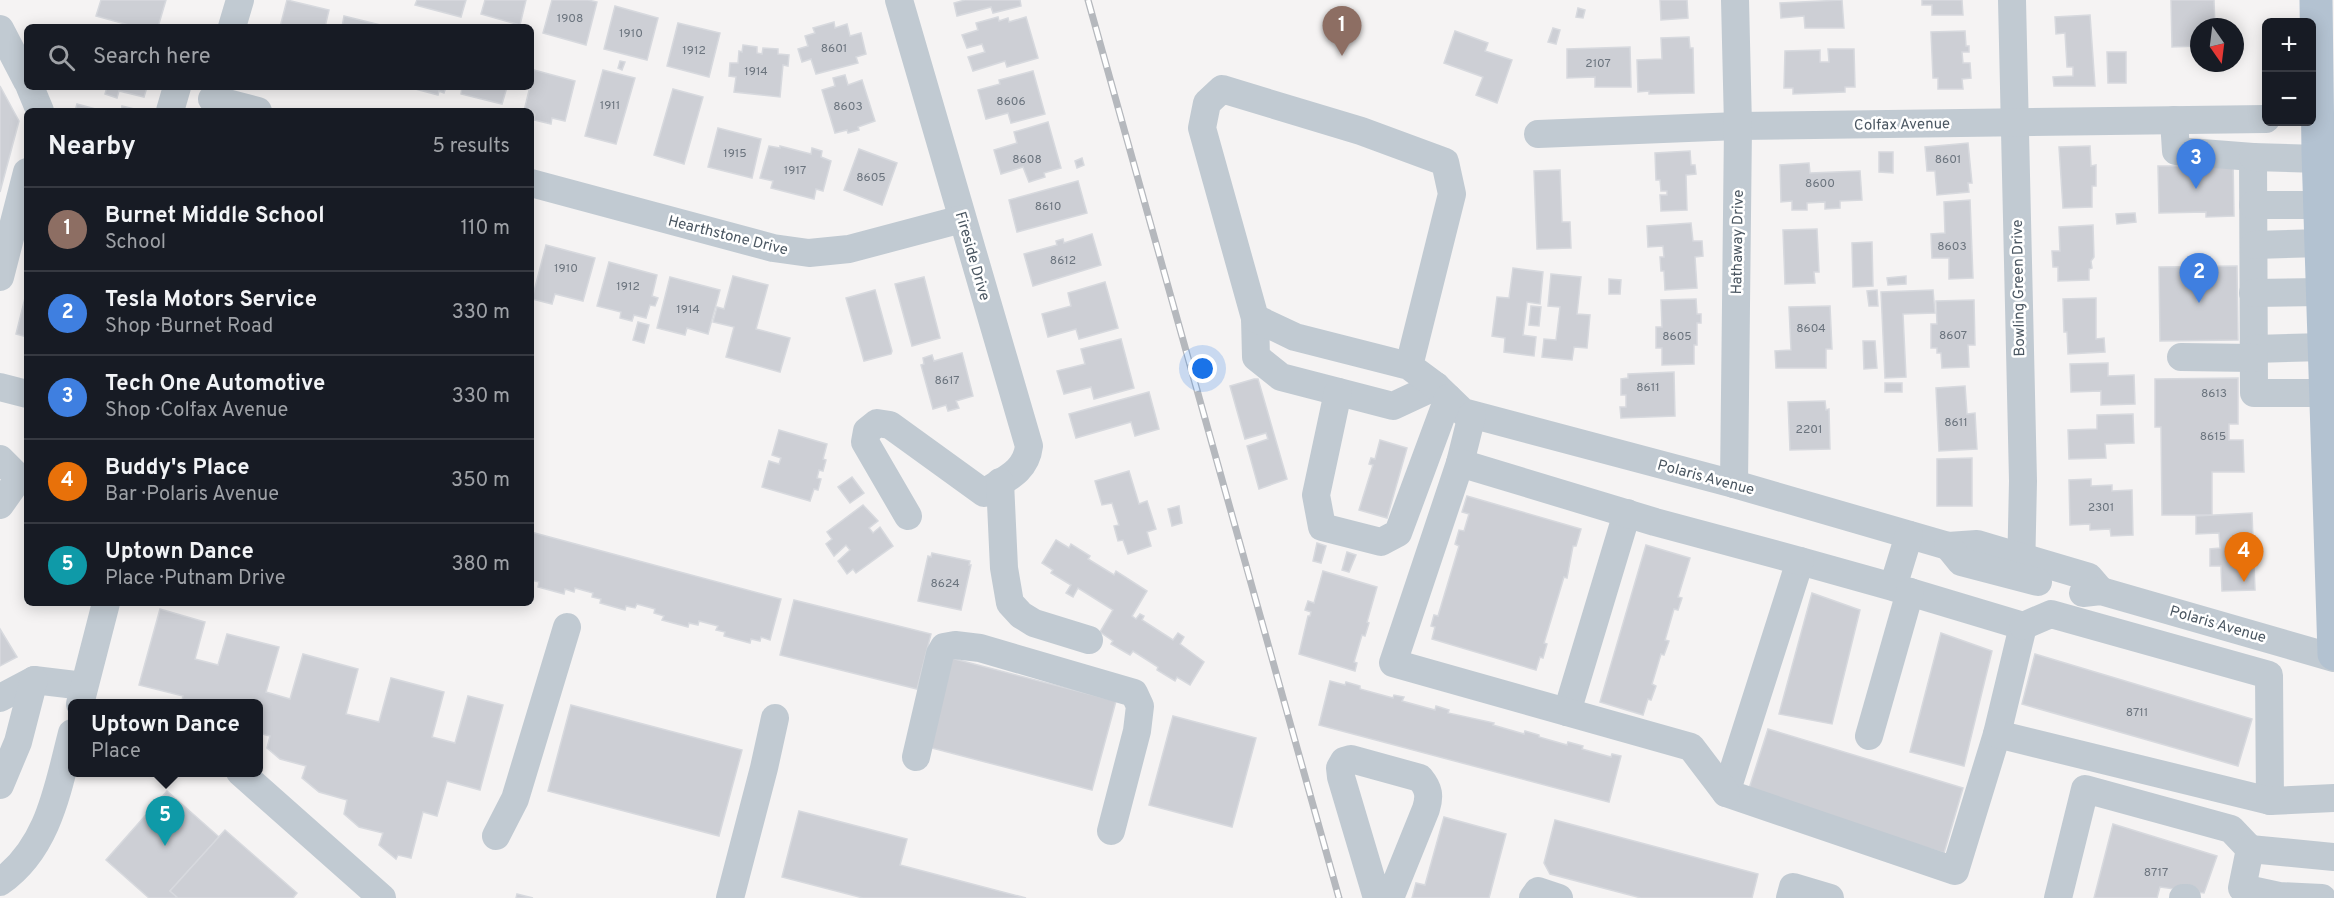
<!DOCTYPE html>
<meta charset="utf-8">
<style>
:root{--surface:#171b24;--page:#20242c;--text:#f1f3f6;--muted:#9ea1a6;--line:#363941;--accent:#db2777}
body{margin:0;font-family:Overpass,sans-serif;background:var(--page);color:var(--text)}
.controls{position:absolute;right:18px;top:18px;display:grid;overflow:hidden;border-radius:9px;box-shadow:0 3px 15px #0003}
.controls button{width:54px;height:54px;display:grid;place-items:center;padding:0;border:0;border-bottom:2px solid var(--line);background:var(--surface);color:var(--text);font:30px sans-serif}
.compass{position:absolute;left:2190px;top:18px;width:54px;height:54px;border-radius:50%;background:var(--surface);box-shadow:0 3px 15px #0003;rotate:166deg}
.you{position:absolute;left:1203px;top:369px;width:21px;height:21px;margin:-15px;border:4px solid #fff;border-radius:50%;background:#1a73e8;box-shadow:0 0 0 9px #1a73e833}
.badge{display:grid;place-items:center;width:39px;height:39px;border-radius:50%;background:var(--accent);color:#fff;font-size:20px;font-weight:700}
.pin{position:absolute;translate:-50% -50px;filter:drop-shadow(0 2px 3px #0008)}
.pin::after{content:'';position:absolute;top:32px;width:21px;height:18px;background:inherit;clip-path:polygon(0 0,100% 0,50% 100%)}
.popup{position:absolute;left:68px;top:699px;width:195px;height:78px;box-sizing:border-box;display:grid;place-content:center;border-radius:9px;background:var(--surface);filter:drop-shadow(0 2px 4px #0005);font-size:20px;white-space:nowrap;color:var(--muted)}
.popup b{font-size:22px;color:var(--text)}
.popup::after{content:'';position:absolute;left:50%;top:100%;margin-left:-12px;border:12px solid transparent;border-top-color:var(--surface)}
.list{margin:0;padding:0;list-style:none}
h2{display:flex;justify-content:space-between;align-items:center;height:78px;margin:0;padding:0 24px;font-size:26px}
h2 small{font-size:20px;font-weight:400;color:var(--muted)}
.list li{display:grid;grid-template-columns:39px 1fr auto;gap:18px;align-items:center;box-sizing:border-box;height:84px;padding:0 24px;border-top:2px solid var(--line)}
.list b{display:block;font-size:22px;white-space:nowrap}
.list p{margin:0;font-size:20px;white-space:nowrap;color:var(--muted)}
.list em{font-size:20px;font-style:normal;color:var(--muted)}
.icon{flex:none;width:33px;height:33px;fill:none;stroke:currentColor;stroke-width:2;stroke-linecap:round;stroke-linejoin:round}
.map{position:relative;flex:none;width:2334px;height:898px;overflow:hidden}
.search{position:absolute;background:var(--surface);box-shadow:0 3px 15px #0003;left:24px;top:24px;width:510px;height:66px;display:flex;align-items:center;gap:15px;box-sizing:border-box;padding:0 21px;border-radius:9px;color:var(--muted);font-size:22px}
.panel{position:absolute;background:var(--surface);box-shadow:0 3px 15px #0003;left:24px;top:108px;width:510px;height:498px;border-radius:9px}
.map>svg:first-child{display:block}
</style>
<div class="map">
<svg width="2334" height="898" viewBox="0 0 2334 898">
<rect width="100%" height="100%" fill="#f5f3f3"/>
<g fill="#cdcfd5" stroke="#d7d9de" stroke-width="1.5">
<path d="M101,0H166L158,27H136L96,16Z"/>
<path d="M287,0L329,10L325,27H280Z"/>
<path d="M417,0H466L461,17L415,5Z"/>
<path d="M485,0H526L520,25L481,14Z"/>
<path d="M552,0H588L597,2L586,45L543,33Z"/>
<path d="M965,0H1020L1021,6L993,13L991,7L957,16L954,3Z"/>
<path d="M1687,0L1688,18L1661,20L1660,0Z"/>
<path d="M1842,0L1844,28H1805L1804,16L1781,18L1780,3Z"/>
<path d="M1922,0H1962L1963,15H1932V5H1922Z"/>
<path d="M2171,0H2214L2215,27H2199V46L2172,47Z"/>
<path d="M615,6L658,18L647,60L604,49Z"/>
<path d="M1578,8L1585,10L1583,18L1576,17Z"/>
<path d="M2090,15L2095,86H2054L2053,77L2073,76V67H2067L2065,33L2056,34L2055,17Z"/>
<path d="M344,16L385,26V27H342Z"/>
<path d="M998,17L999,21L1008,18L1009,22L1026,17L1038,58L1007,67L1005,61L973,71L968,57L985,52L982,44L967,48L962,35L978,30L976,23Z"/>
<path d="M834,22L835,28L847,24L850,36L861,33L866,54L856,57L858,63L816,74L811,59L802,62L798,49L808,46L805,36L815,33L813,28Z"/>
<path d="M678,23L720,33L709,77L667,66Z"/>
<path d="M1553,28L1560,30L1556,44L1548,42Z"/>
<path d="M1455,31L1488,43L1485,51L1512,60L1497,103L1476,95L1483,77L1444,63Z"/>
<path d="M1965,31L1966,46H1969V52H1962L1963,63H1970L1971,78L1962,79L1963,89H1938V78H1933L1931,32Z"/>
<path d="M1689,37L1690,48H1693L1694,93L1649,94V91L1638,92L1637,60L1662,59L1661,38Z"/>
<path d="M743,45L757,47V53L762,54L763,48L778,49V54L789,55L788,66L783,65L780,97L734,92L736,77L729,76L730,63H738L739,51L742,52Z"/>
<path d="M1630,47L1631,87H1595V77L1567,78V49Z"/>
<path d="M1828,49H1854L1855,87H1845V92L1793,94V88H1784L1785,51L1820,50V62H1829Z"/>
<path d="M2107,52H2126V83H2108Z"/>
<path d="M620,61L625,62L622,70L618,68Z"/>
<path d="M534,70L575,81L565,121L552,118L551,124L534,120L535,114L524,111Z"/>
<path d="M603,70L635,78L616,144L585,136Z"/>
<path d="M1033,71L1045,114L1011,123L1008,113L986,119L978,90L1000,84L999,80Z"/>
<path d="M845,75L848,85L862,80L875,121L858,127L859,130L848,133L847,130L835,133L822,90L835,86L833,78Z"/>
<path d="M0,86L19,121L0,192Z"/>
<path d="M107,87H147L144,97L119,91L117,98L105,94Z"/>
<path d="M408,87H446L444,93L439,91L438,95Z"/>
<path d="M462,87H507L502,104L461,94Z"/>
<path d="M673,89L703,97L684,164L654,155Z"/>
<path d="M77,104L103,111H75Z"/>
<path d="M122,106L135,109V111H121Z"/>
<path d="M1048,122L1061,168L1044,173L1045,177L1029,182L1023,167L1001,174L994,150L1017,143L1014,132Z"/>
<path d="M718,128L761,139L752,178L708,167Z"/>
<path d="M1968,143L1972,183H1968L1969,192L1937,195L1935,171H1927L1925,147Z"/>
<path d="M769,146L780,148V146L811,154L812,148L822,151L821,157L831,161L823,191L816,189L814,199L771,188L773,181L760,178Z"/>
<path d="M2090,146L2091,166L2096,165V186H2092V207L2063,208L2059,147Z"/>
<path d="M859,149L897,163L882,205L844,190Z"/>
<path d="M1690,151L1691,165H1695L1696,174L1686,175L1687,210L1661,211L1660,195H1667V191H1661L1660,180H1656L1655,153Z"/>
<path d="M1879,152H1893V173L1879,172Z"/>
<path d="M1082,158L1084,165L1077,168L1075,161Z"/>
<path d="M2233,159L2234,216L2206,217V212L2159,213L2158,166H2205Z"/>
<path d="M1809,163L1810,173L1860,171L1862,200L1840,201V208L1825,209V202L1807,203V210H1792V201L1781,202L1780,165Z"/>
<path d="M1560,170L1562,222H1570L1571,248L1537,249L1534,171Z"/>
<path d="M1078,181L1087,213L1017,232L1009,200Z"/>
<path d="M1970,200L1973,278L1949,279V258H1932L1931,234L1945,233L1944,202Z"/>
<path d="M2135,213L2136,222L2117,224L2116,214Z"/>
<path d="M1691,223L1693,241H1702L1703,256L1695,257L1697,288L1665,290L1664,271H1661L1660,257H1664L1663,246L1648,247L1647,226Z"/>
<path d="M2093,225L2094,257L2091,261L2092,268L2089,269V280L2058,281V267H2053L2052,251H2060L2059,227Z"/>
<path d="M1817,229L1819,272H1814L1815,283L1785,284L1783,230Z"/>
<path d="M1092,234L1101,265L1033,286L1024,254L1057,245L1056,241L1063,239L1064,243Z"/>
<path d="M1872,242L1873,286L1853,287L1852,243Z"/>
<path d="M546,245L595,258L583,301L555,294L552,304L532,299Z"/>
<path d="M609,262L657,275L652,296L658,298L655,306L650,305L646,318L634,315L632,321L620,318L621,312L597,306Z"/>
<path d="M2237,266L2238,340L2160,341L2159,267Z"/>
<path d="M1513,268L1543,272L1540,304L1527,302L1523,335L1536,337L1534,356L1504,352L1505,338L1492,336L1497,297L1509,298Z"/>
<path d="M1551,274L1581,277L1577,314L1590,315L1587,348L1574,347L1572,360L1542,357L1544,339L1556,340L1560,307L1548,306Z"/>
<path d="M733,276L768,285L756,329L790,338L780,372L726,357L734,327L713,322L717,307L724,309Z"/>
<path d="M1906,276V284L1888,285L1887,278Z"/>
<path d="M670,277L720,290L708,334L687,328L685,335L657,328Z"/>
<path d="M924,277L940,338L912,346L895,284Z"/>
<path d="M1609,279L1621,280L1620,294H1609Z"/>
<path d="M1105,282L1118,328L1079,339L1076,329L1048,337L1042,314L1071,306L1068,293Z"/>
<path d="M875,290L892,351L891,354L864,361L846,298Z"/>
<path d="M1877,290L1878,306H1869L1867,291Z"/>
<path d="M1933,290L1935,313L1903,314L1906,377L1885,378L1881,292Z"/>
<path d="M26,294L27,295V337L16,334Z"/>
<path d="M2096,298V339L2104,338L2105,352L2068,354L2067,332H2064L2063,299Z"/>
<path d="M1696,299L1697,314H1701V323H1697V345H1694V364L1662,365V348H1656V327H1662L1661,300Z"/>
<path d="M1974,300L1975,345H1968L1969,367L1942,368L1941,353H1937V348H1931V324H1937L1936,301Z"/>
<path d="M1531,306L1541,307L1539,326L1529,325Z"/>
<path d="M1830,306L1832,349H1826V368H1776L1775,351L1791,350L1789,307Z"/>
<path d="M638,322L649,325L644,343L633,340Z"/>
<path d="M1121,339L1134,388L1094,399L1091,387L1064,394L1057,371L1085,364L1081,349Z"/>
<path d="M1863,341H1875L1877,368L1864,369Z"/>
<path d="M962,353L973,396L956,401L959,408L948,411L946,405L933,409L921,365L924,364L923,358L932,355L934,361Z"/>
<path d="M2108,363V376L2134,375L2135,404L2101,405V391L2071,392L2070,364Z"/>
<path d="M1674,372L1675,416L1621,418L1620,407H1626V395H1621V379L1628,378V374Z"/>
<path d="M2238,378V424H2229V440H2243L2244,472H2212V515H2162L2161,427H2155V379Z"/>
<path d="M1254,379H1258L1287,479L1259,489L1247,446L1268,439L1266,433L1245,439L1230,386Z"/>
<rect x="1885" y="383" width="17" height="9"/>
<path d="M1965,386L1967,414L1975,413L1977,449L1939,451L1936,388Z"/>
<path d="M1149,392L1159,429L1135,436L1131,422L1076,438L1069,414Z"/>
<path d="M1825,401L1826,410L1829,409L1830,449L1790,450L1788,402Z"/>
<path d="M2133,414L2134,443L2105,444L2106,458L2069,459L2068,430L2097,429V415Z"/>
<path d="M779,430L827,444L823,459L826,460L823,471L819,470L817,478L821,479L818,490L814,489L810,501L762,487L769,461L779,464L781,458L772,455Z"/>
<path d="M1380,440L1407,448L1387,518L1359,510L1373,465L1369,464L1371,458L1375,459Z"/>
<path d="M1972,458V506H1937V459Z"/>
<path d="M1129,471L1139,504L1147,501L1156,529L1147,532L1151,546L1128,554L1123,540L1118,541L1114,526L1119,525L1112,503L1102,505L1095,481Z"/>
<path d="M852,477L864,493L850,503L838,487Z"/>
<path d="M2091,479V486L2112,485V491L2132,490L2133,535L2111,536L2110,529L2090,530V524L2070,525L2069,480Z"/>
<path d="M1467,496L1581,529L1576,546H1573L1567,578L1564,577L1544,643L1547,644L1543,658L1540,657L1536,670L1432,639L1435,627L1431,626L1434,615L1438,616L1459,546L1455,544L1459,530L1464,531L1469,514L1462,512Z"/>
<path d="M863,505L878,521L869,528L873,533L880,527L893,546L856,573L853,569L847,574L838,561L850,550L846,545L834,556L826,544L832,539L827,532Z"/>
<path d="M1179,506L1182,523L1172,526L1168,509Z"/>
<path d="M2252,513L2255,590L2222,591L2221,566H2210V549L2220,548L2219,533L2196,534V516Z"/>
<path d="M531,532L781,599L770,640L761,637L760,641L751,639L750,643L724,636L725,632L716,630L718,626L699,621L698,625L689,623L688,627L662,620L664,616L654,613L655,609L637,604L635,608L626,606L625,610L600,603L601,599L592,597L593,593L575,588L574,592L565,589L564,594L538,587L539,582L531,580Z"/>
<path d="M1056,540L1069,548L1071,544L1090,556L1088,559L1114,575L1116,571L1147,591L1132,616L1136,619L1140,614L1144,616L1142,620L1173,640L1178,633L1184,637L1180,644L1204,662L1190,685L1177,677L1175,681L1157,670L1158,667L1133,651L1130,655L1111,644L1113,641L1100,632L1113,610L1078,588L1073,597L1066,593L1071,585L1051,573L1053,570L1042,563Z"/>
<path d="M1317,543L1326,546L1321,563L1313,561Z"/>
<path d="M1646,545L1690,558L1678,597L1682,598L1678,610L1674,609L1665,640L1669,641L1664,655L1661,654L1652,684L1656,686L1651,700L1648,699L1643,715L1600,702Z"/>
<path d="M1347,552L1356,555L1349,572L1342,570Z"/>
<path d="M932,553L970,561L969,565H971L961,610L918,601L928,556L931,557Z"/>
<path d="M1323,571L1377,587L1367,622L1369,623L1365,636L1362,635L1354,662L1357,663L1355,671L1299,654L1308,616H1310L1311,612L1305,610L1308,601L1314,603Z"/>
<path d="M1812,593L1860,610L1832,724L1779,714Z"/>
<path d="M794,600L931,634L917,689L780,655Z"/>
<path d="M160,609L205,622L195,659L218,665L227,634L279,647L266,692L290,699L303,654L358,669L346,714L379,722L391,678L444,692L432,737L455,743L468,696L503,705L480,790L447,781L437,816L423,812L411,858L398,855L396,859L379,845L383,833L359,827L344,814L347,800L319,792L302,778L306,766L280,759L267,748L270,736L258,733V704H181L183,696L139,685Z"/>
<path d="M0,629L17,657L0,666Z"/>
<path d="M1941,633L1992,651L1964,766L1910,752Z"/>
<path d="M2035,654L2252,719L2238,766L2022,704Z"/>
<path d="M951,658L1116,701L1092,790L928,747Z"/>
<path d="M1330,681L1345,685L1346,682L1360,686V689L1393,698L1394,695L1404,697L1402,701L1435,710L1436,706L1449,710L1448,713L1494,723L1493,725L1524,734L1525,731L1539,735V737L1567,745L1568,742L1583,746L1582,749L1611,757L1612,754L1621,756L1609,802L1319,725Z"/>
<path d="M571,705L742,750L719,836L548,791Z"/>
<path d="M1173,716L1256,738L1232,827L1149,805Z"/>
<path d="M1768,729L1963,788L1944,853L1747,795Z"/>
<path d="M167,791L219,837L170,891L177,897L175,898H149L106,860Z"/>
<path d="M799,811L907,839L900,865L1026,898H863L782,877Z"/>
<path d="M1444,817L1506,834L1489,898H1412L1416,883L1425,885Z"/>
<path d="M1555,820L1758,874L1752,898H1641L1550,874L1544,863Z"/>
<path d="M2113,824L2217,856L2204,893L2160,887L2157,898H2094Z"/>
<path d="M225,830L297,893L293,898H178L170,891Z"/>
<path d="M517,894L533,898H516Z"/>
</g>
<g fill="none" stroke-linecap="round" stroke-linejoin="round">
<g stroke="#c1cad2" stroke-width="28">
<path d="M899,0L1029,446C1026,472 1005,479 984,493L890,425L877,423L867,431L865,442L908,516"/>
<path d="M2012,0L2023,481L2021,574"/>
<path d="M232,27L240,0"/>
<path d="M0,29L27,81"/>
<path d="M30,87L40,111"/>
<path d="M212,99L258,111"/>
<path d="M170,111L177,87"/>
<path d="M2174,120L2176,151L2253,157L2254,393H2326"/>
<path d="M1538,134L1738,126L2266,119"/>
<path d="M2253,157L2319,159"/>
<path d="M531,183L773,248L809,253L849,249L962,219"/>
<path d="M2253,205H2320"/>
<path d="M2254,245L2321,243"/>
<path d="M0,277L27,172"/>
<path d="M2253,293L2322,292"/>
<path d="M1255,318L1256,357L1281,377L1393,406L1436,386"/>
<path d="M2254,349L2324,347"/>
<path d="M2181,357L2254,358"/>
<path d="M1409,366L1295,337L1255,318L1202,128L1207,103L1222,89L1361,131L1445,162L1452,194L1409,366L1436,386L1463,412L1734,484L1948,546L1977,544L2089,577L2101,591"/>
<path d="M0,387L27,394"/>
<path d="M1338,392L1316,495L1322,527L1381,542L1398,533L1448,398"/>
<path d="M0,459L19,478L0,505"/>
<path d="M1460,463L1472,415"/>
<path d="M1000,482L1004,568L1010,603L1021,615L1034,623L1089,640"/>
<path d="M1734,484L1738,126L1735,0"/>
<path d="M1948,546L1961,562L2038,582"/>
<path d="M1893,587L1800,561L1726,793L1955,871L1997,734L2023,626L1893,587L1909,535"/>
<path d="M2083,593L2101,591L2334,658"/>
<path d="M2023,626L2051,614L2269,675L2270,801"/>
<path d="M0,698L34,680L84,686"/>
<path d="M80,704L106,603"/>
<path d="M1567,712L1627,513"/>
<path d="M1997,734L2270,801L2334,798"/>
<path d="M1869,736L1910,592"/>
<path d="M916,757L940,654L944,647L955,645L980,648L1134,693L1140,706L1137,731L1111,831"/>
<path d="M240,772L382,898"/>
<path d="M0,785L18,742L34,680"/>
<path d="M1726,793L1691,747L1393,663L1460,463L1655,522L1800,561"/>
<path d="M496,836L515,799L567,627"/>
<path d="M0,882C49,848 58,787 72,733"/>
<path d="M730,898L764,768L775,718"/>
<path d="M1377,898L1341,777L1340,768L1344,761L1351,759L1420,778C1429,789 1430,796 1426,809L1390,898"/>
<path d="M1533,898L1538,891L1559,898"/>
<path d="M1790,898L1793,887L1830,898"/>
<path d="M2058,898L2085,789L2231,829L2250,849"/>
<path d="M2183,898H2187"/>
<path d="M2322,898L2279,896L2242,888L2250,849L2334,857"/>
</g>
<path stroke="#b3c2d1" stroke-width="33" d="M2316,0L2318,152L2334,654"/>
<defs>
<path id="rail" d="M1088,0L1339,898"/>
</defs>
<use href="#rail" stroke="#b5b8bd" stroke-width="7"/>
<use href="#rail" stroke="#fff" stroke-width="4.5" stroke-dasharray="14" stroke-linecap="butt"/>
</g>
<g text-anchor="middle" stroke-width="5" stroke-linejoin="round" paint-order="stroke">
<g font-size="12" fill="#6b747e">
<text x="570" y="22">1908</text>
<text x="631" y="37">1910</text>
<text x="834" y="52">8601</text>
<text x="694" y="54">1912</text>
<text x="1598" y="67">2107</text>
<text x="756" y="75">1914</text>
<text x="1011" y="105">8606</text>
<text x="610" y="109">1911</text>
<text x="848" y="110">8603</text>
<text x="735" y="157">1915</text>
<text x="1027" y="163">8608</text>
<text x="1948" y="163">8601</text>
<text x="795" y="174">1917</text>
<text x="871" y="181">8605</text>
<text x="1820" y="187">8600</text>
<text x="1048" y="210">8610</text>
<text x="1952" y="250">8603</text>
<text x="1063" y="264">8612</text>
<text x="566" y="272">1910</text>
<text x="628" y="290">1912</text>
<text x="688" y="313">1914</text>
<text x="1811" y="332">8604</text>
<text x="1953" y="339">8607</text>
<text x="1677" y="340">8605</text>
<text x="947" y="384">8617</text>
<text x="1648" y="391">8611</text>
<text x="2214" y="397">8613</text>
<text x="1956" y="426">8611</text>
<text x="1809" y="433">2201</text>
<text x="2213" y="440">8615</text>
<text x="2101" y="511">2301</text>
<text x="945" y="587">8624</text>
<text x="2137" y="716">8711</text>
<text x="2156" y="876">8717</text>
</g>
<g font-size="15" fill="#4a5661" stroke="#fff">
<text transform="translate(1902 124) rotate(-1)" y="5">Colfax Avenue</text>
<text transform="translate(728 235) rotate(14)" y="5">Hearthstone Drive</text>
<text transform="translate(1737 242) rotate(-89)" y="5">Hathaway Drive</text>
<text transform="translate(973 256) rotate(74)" y="5">Fireside Drive</text>
<text transform="translate(2018 288) rotate(-91)" y="5">Bowling Green Drive</text>
<text transform="translate(1706 477) rotate(15)" y="5">Polaris Avenue</text>
<text transform="translate(2218 624) rotate(16)" y="5">Polaris Avenue</text>
</g>
</g>
</svg>
<div class="controls">
<button>+</button>
<button>−</button>
</div>
<svg class="compass" viewBox="-18 -18 36 36"><path d="M0-13l5 13h-10z" fill="#e53935"/><path d="M0 13l5-13h-10z" fill="#9ea1a6"/></svg>
<div class="you"></div>
<div class="pin badge" style="left:1342px;top:56px;background:#8d6e63">1</div>
<div class="pin badge" style="left:2199px;top:303px;background:#3f7fe0">2</div>
<div class="pin badge" style="left:2196px;top:189px;background:#3f7fe0">3</div>
<div class="pin badge" style="left:2244px;top:582px;background:#e8710a">4</div>
<div class="pin badge" style="left:165px;top:846px;background:#0f9aa8">5</div>
<div class="popup"><b>Uptown Dance</b>Place</div>
<div class="search"><svg class="icon" aria-label="search" viewBox="0 0 24 24"><circle cx="10" cy="10" r="6"/><path d="M15 15l6 6"/></svg>Search here</div>
<section class="panel">
<h2>Nearby<small>5 results</small></h2>
<ul class="list">
<li><span class="badge" style="background:#8d6e63">1</span><div><b>Burnet Middle School</b><p>School</p></div><em>110 m</em></li>
<li><span class="badge" style="background:#3f7fe0">2</span><div><b>Tesla Motors Service</b><p>Shop · Burnet Road</p></div><em>330 m</em></li>
<li><span class="badge" style="background:#3f7fe0">3</span><div><b>Tech One Automotive</b><p>Shop · Colfax Avenue</p></div><em>330 m</em></li>
<li><span class="badge" style="background:#e8710a">4</span><div><b>Buddy's Place</b><p>Bar · Polaris Avenue</p></div><em>350 m</em></li>
<li><span class="badge" style="background:#0f9aa8">5</span><div><b>Uptown Dance</b><p>Place · Putnam Drive</p></div><em>380 m</em></li>
</ul>
</section>
</div>
